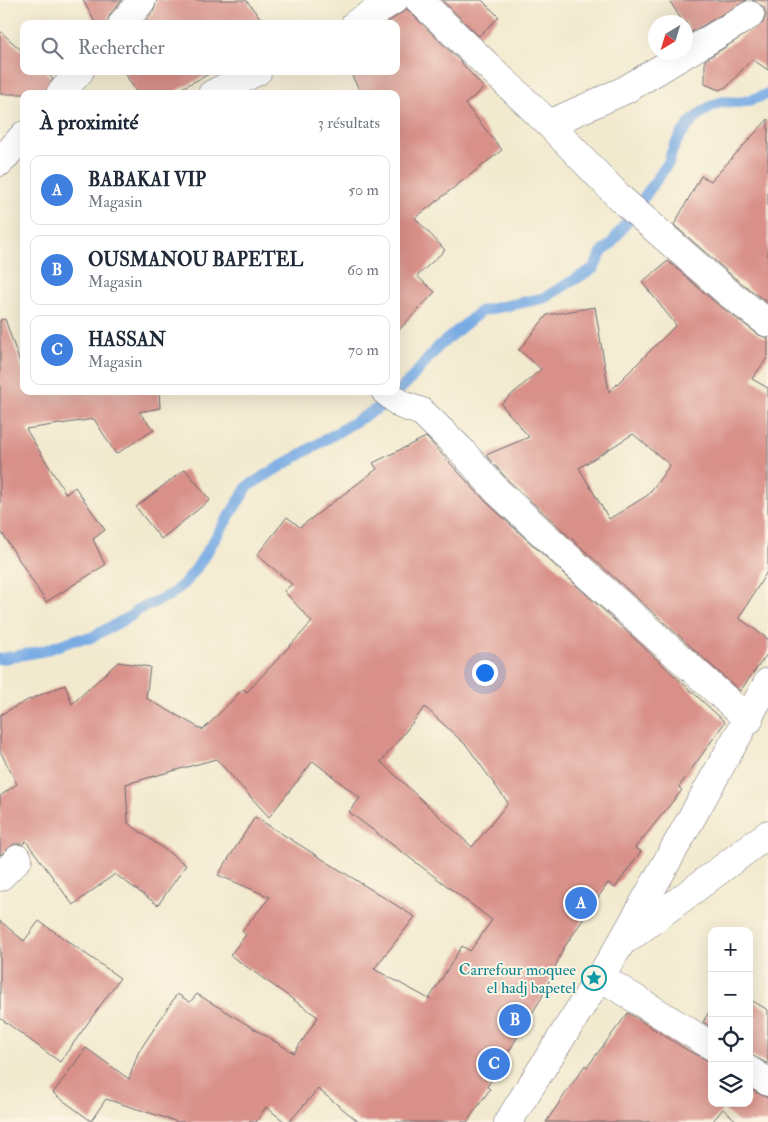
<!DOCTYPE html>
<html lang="fr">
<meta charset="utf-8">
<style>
:root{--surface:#fff;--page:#f6f6f7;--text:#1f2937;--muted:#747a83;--line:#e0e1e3;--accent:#ea580c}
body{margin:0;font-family:"IM FELL Double Pica",serif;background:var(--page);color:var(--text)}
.controls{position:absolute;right:15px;bottom:15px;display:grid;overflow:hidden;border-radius:10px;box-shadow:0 5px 20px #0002}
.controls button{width:45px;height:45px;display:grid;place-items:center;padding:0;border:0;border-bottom:1px solid var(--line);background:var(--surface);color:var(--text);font:25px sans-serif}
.compass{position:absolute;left:648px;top:15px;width:45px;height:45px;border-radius:50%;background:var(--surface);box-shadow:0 5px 20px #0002;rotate:218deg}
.you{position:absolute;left:484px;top:672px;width:18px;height:18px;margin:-12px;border:4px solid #fff;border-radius:50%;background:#1a73e8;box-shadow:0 0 0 8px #1a73e833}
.badge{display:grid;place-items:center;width:32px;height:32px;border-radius:50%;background:var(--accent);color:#fff;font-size:16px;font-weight:700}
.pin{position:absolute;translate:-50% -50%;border:2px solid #fff;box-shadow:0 1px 5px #0006}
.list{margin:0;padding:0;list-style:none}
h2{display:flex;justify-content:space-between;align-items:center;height:65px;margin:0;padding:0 20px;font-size:21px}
h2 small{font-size:16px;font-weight:400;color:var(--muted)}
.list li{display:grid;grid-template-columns:32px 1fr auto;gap:15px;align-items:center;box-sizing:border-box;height:70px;margin:0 10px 10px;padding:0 10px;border:1px solid var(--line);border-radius:10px}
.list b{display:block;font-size:19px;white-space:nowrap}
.list p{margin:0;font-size:16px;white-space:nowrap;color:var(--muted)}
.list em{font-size:16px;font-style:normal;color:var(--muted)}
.icon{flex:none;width:28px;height:28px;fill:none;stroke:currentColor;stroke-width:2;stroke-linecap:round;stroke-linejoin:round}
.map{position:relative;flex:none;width:768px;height:1122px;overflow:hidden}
.search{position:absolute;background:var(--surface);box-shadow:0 5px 20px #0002;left:20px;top:20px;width:380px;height:55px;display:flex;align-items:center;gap:12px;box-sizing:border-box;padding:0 18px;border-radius:10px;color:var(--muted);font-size:19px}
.panel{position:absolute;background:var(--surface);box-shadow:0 5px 20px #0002;left:20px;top:90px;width:380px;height:305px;border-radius:10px}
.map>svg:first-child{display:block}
</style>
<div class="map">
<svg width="768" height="1122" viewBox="0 0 768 1122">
<rect width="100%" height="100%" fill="#fcf5e5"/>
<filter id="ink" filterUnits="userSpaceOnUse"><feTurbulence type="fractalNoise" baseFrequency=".02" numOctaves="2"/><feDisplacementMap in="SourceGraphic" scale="10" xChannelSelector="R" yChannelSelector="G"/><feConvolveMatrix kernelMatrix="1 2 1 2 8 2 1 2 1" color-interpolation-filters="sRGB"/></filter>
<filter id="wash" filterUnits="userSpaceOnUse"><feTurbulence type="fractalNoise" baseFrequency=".0096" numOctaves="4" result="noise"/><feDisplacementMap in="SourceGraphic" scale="20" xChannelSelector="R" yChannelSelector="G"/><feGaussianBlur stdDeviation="1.12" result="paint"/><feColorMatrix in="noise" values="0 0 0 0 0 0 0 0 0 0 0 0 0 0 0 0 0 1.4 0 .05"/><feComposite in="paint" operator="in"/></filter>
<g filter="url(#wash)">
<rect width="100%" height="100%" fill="#f2eacf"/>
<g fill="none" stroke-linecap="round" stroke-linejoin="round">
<path stroke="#78abe4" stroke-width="11" d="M0,659L43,651L74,640L90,638L131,616L137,610L170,595L185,583L196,569L248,486L383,405L409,381L439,346L481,311L544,298L594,268L602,252L611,244L669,162C673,139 698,108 722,102C728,101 735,103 741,102C750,101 759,97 768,94"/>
</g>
<g id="blocks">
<g fill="#d89089" fill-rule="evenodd">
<path d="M83,0H122L110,14L107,24H96Z"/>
<path d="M157,0H246L265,24H143L154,10Z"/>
<path d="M442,0H482L499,17L479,36Z"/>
<path d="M669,0H747L690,33L686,22H683Z"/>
<path d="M752,0H768V70L752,59L728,86L719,90L705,84V60L763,23L766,15L764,7Z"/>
<path d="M407,9L459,60L484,88L465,104L502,150L415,218L445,250L417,276L435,292L396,333V94H362L349,71H396V24H385Z"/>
<path d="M0,31L24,53V71H44L53,79L45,94H0Z"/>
<path d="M124,71H215L170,94H137Z"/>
<path d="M768,119V303L736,279L674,225L701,176L711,181Z"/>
<path d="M668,261L716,303L759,335L768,338V357L752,379L768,388V570L739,618L768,639V653L740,691L596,561L508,480L486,455L529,437L501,404L541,369L519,350L547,315L595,307L609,392L676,325L642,282ZM633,434L670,465L648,495L609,519L579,468Z"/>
<path d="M5,319L24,374V391H159L160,408L139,412L154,430L116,454L94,419L26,429L66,494L75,487L105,530L93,539L105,565L46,602L0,530V320Z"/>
<path d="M426,437L486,502L725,722L679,787L682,790L635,848L641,851L615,888L608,883L563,949L542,997L487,1087L490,1089L467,1122H359L318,1089L289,1122H285L266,1107L256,1122H178L106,1099L91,1121L53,1093L86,1048L129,1079L138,1053L177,994L190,1002L197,994L294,1053L318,1017L230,955L246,935L242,931L270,897L218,875L255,817L415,917L374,969L429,999L462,946L470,951L492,920L349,812L360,798L313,761L269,817L216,759L126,784L128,823L186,865L158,905L115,874L73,905L26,841L23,844H14L0,855V796L17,784L0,751V715L28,700L65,685L72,704L118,662L150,667L146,698L203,730L243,689L247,692L312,622L284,591L292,584L257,555L287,517L300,527L377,469L373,463ZM425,707L467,746L508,803L472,847L381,762Z"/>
<path d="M185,469L210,500L161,539L136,507Z"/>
<path d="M0,921L24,941L39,921L120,978L60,1062L0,1018Z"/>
<path d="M749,999L768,1010V1064L749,1054Z"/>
<path d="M712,1007V1028L703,1022Z"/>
<path d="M628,1013L687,1050L712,1062V1103H749V1089L768,1098V1122H738L723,1109L712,1122H546L585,1065L587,1067Z"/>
</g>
</g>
</g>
<g filter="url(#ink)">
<use href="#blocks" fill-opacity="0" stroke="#6b686f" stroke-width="1"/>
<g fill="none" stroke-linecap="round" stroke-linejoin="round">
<defs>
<g id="street">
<path d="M419,0L549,124L621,199L726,291L768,323"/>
<path d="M122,24L142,0"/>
<path d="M355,24L394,0"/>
<path d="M60,94L80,71"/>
<path d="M212,94L258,71"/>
<path d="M549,124L625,90L750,15"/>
<path d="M0,162L24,135"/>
<path d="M385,391L402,405L422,412L460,449L497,491L585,573L749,720"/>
<path d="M0,877L18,859"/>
<path d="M629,938L768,834"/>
<path d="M600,977L712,1046"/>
<path d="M749,1070L768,1082"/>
<path d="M508,1122L620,945L768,682"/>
</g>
</defs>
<use href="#street" stroke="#6b686f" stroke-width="29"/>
<use href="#street" stroke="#fff" stroke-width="28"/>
</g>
</g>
<defs>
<symbol id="sight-ring" viewBox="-11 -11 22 22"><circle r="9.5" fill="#fcf5e5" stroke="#0f9aa8" stroke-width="1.5"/><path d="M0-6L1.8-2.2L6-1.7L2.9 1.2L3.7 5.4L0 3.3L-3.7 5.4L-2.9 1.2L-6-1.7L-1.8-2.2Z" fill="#0f9aa8"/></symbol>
</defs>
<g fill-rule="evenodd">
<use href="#sight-ring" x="580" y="964" width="28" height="28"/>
</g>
<g text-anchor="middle" stroke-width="4" stroke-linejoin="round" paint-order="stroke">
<g font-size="16" fill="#0d838f" stroke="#fcf5e5" text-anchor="end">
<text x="576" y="975">Carrefour moquee<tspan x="576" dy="18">el hadj bapetel</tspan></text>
</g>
</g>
</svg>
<div class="controls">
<button>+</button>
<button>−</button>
<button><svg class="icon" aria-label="locate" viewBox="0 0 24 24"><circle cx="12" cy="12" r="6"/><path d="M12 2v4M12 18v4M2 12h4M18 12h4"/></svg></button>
<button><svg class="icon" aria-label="layers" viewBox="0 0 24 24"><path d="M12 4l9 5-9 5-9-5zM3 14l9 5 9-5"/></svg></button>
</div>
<svg class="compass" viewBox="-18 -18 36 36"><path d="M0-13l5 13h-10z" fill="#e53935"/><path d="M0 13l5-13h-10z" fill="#747a83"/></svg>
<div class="you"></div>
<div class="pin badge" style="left:581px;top:903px;background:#3f7fe0">A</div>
<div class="pin badge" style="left:515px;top:1020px;background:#3f7fe0">B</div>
<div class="pin badge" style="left:494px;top:1064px;background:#3f7fe0">C</div>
<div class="search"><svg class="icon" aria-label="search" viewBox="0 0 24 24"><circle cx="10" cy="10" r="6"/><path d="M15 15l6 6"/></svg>Rechercher</div>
<section class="panel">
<h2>À proximité<small>3 résultats</small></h2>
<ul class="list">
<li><span class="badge" style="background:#3f7fe0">A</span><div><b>BABAKAI VIP</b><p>Magasin</p></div><em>50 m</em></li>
<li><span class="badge" style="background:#3f7fe0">B</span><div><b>OUSMANOU BAPETEL</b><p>Magasin</p></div><em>60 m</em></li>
<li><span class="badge" style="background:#3f7fe0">C</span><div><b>HASSAN</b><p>Magasin</p></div><em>70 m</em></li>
</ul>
</section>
</div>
